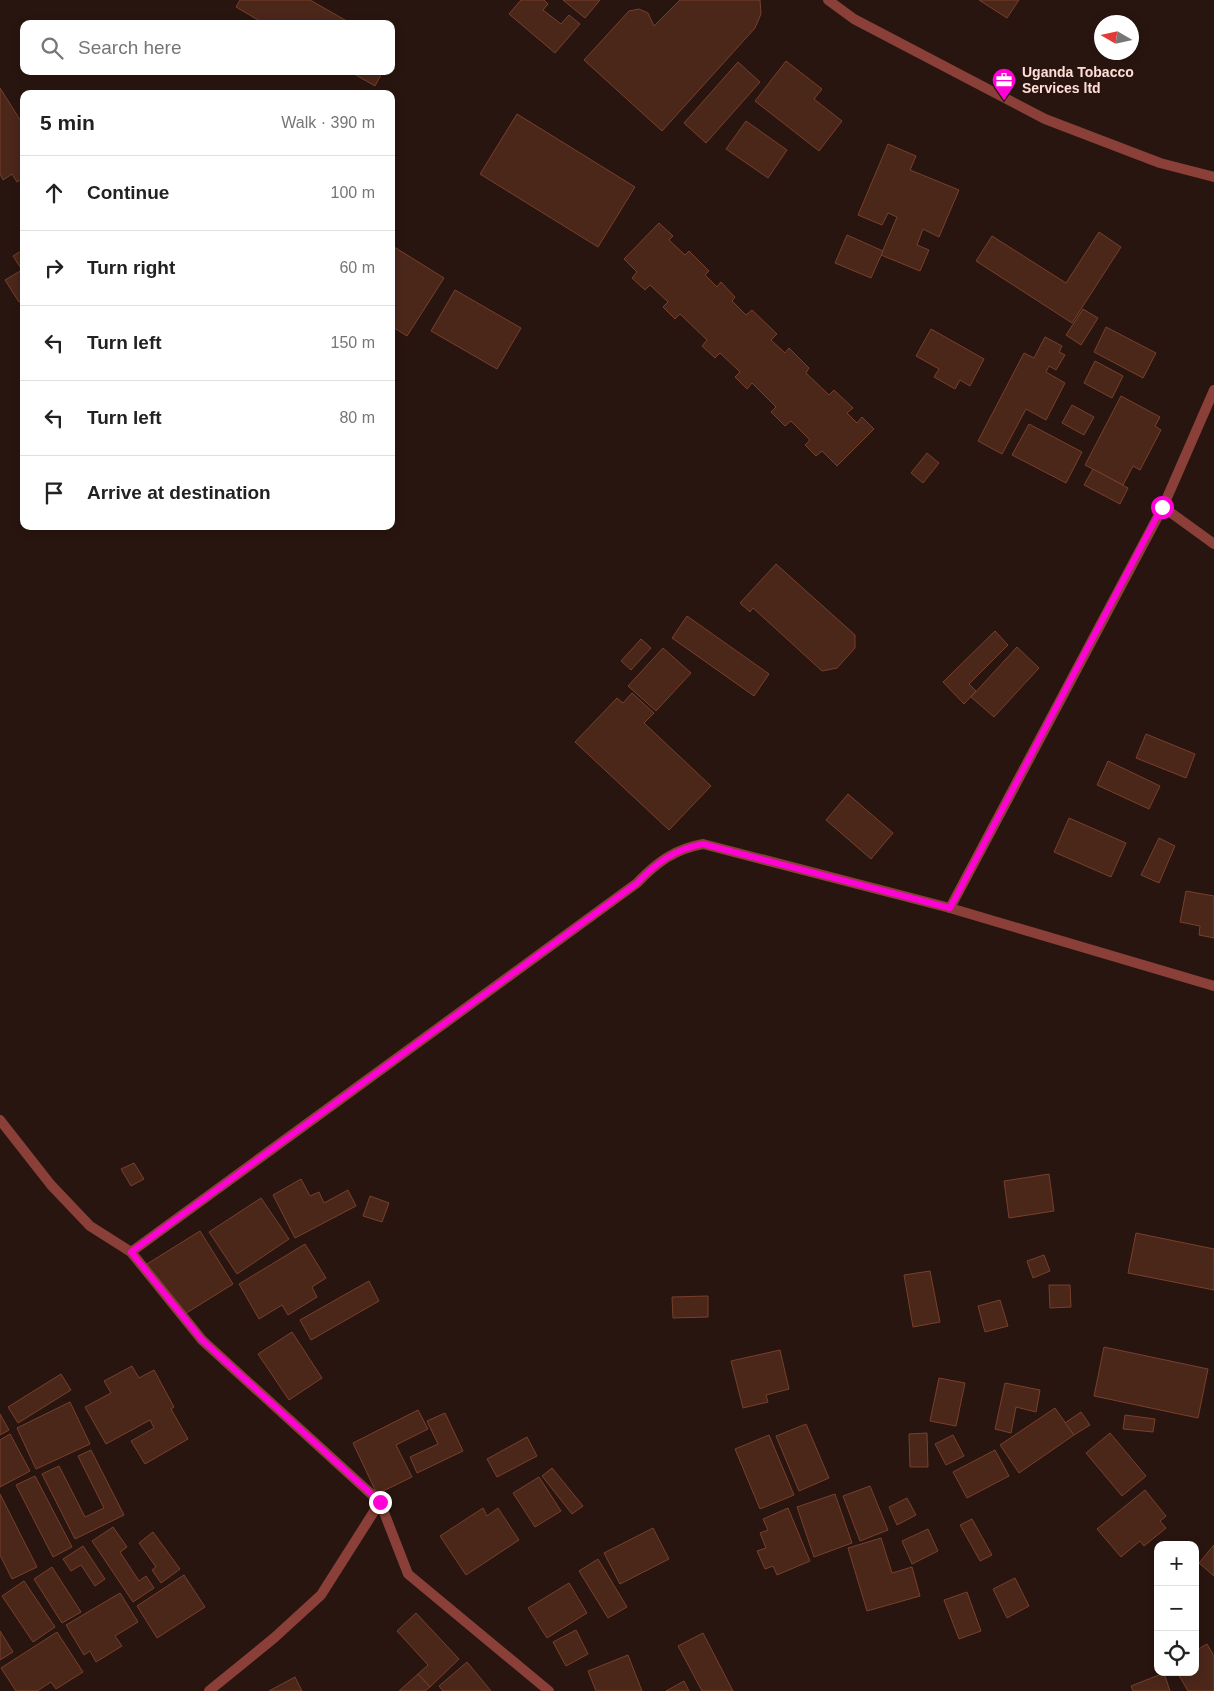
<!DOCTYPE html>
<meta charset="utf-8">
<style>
:root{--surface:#fff;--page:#f6f6f6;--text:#222;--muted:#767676;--line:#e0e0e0}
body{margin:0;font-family:Arial,sans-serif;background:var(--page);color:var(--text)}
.controls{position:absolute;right:15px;bottom:15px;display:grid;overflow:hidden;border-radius:10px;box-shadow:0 2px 8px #0003}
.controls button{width:45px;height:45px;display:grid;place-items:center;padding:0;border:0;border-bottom:1px solid var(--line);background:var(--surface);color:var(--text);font:25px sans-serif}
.compass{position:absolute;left:1094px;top:15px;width:45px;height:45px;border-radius:50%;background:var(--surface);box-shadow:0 2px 8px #0003;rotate:279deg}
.stop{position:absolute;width:15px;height:15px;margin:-11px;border:4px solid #ff03d6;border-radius:50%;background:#fff}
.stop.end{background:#ff03d6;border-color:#fff;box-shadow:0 1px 5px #0008}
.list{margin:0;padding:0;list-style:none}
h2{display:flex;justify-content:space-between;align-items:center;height:65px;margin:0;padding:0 20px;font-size:21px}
h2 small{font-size:16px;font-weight:400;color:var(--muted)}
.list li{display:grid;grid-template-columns:32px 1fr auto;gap:15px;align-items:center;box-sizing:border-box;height:75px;padding:0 20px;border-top:1px solid var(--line)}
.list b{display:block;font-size:19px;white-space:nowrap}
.list em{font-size:16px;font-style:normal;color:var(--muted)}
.icon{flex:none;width:28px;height:28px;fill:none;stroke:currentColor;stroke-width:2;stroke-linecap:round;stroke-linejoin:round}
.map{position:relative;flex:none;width:1214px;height:1691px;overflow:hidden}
.search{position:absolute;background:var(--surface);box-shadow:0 2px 8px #0003;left:20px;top:20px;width:375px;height:55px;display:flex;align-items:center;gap:12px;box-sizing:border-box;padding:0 18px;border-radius:10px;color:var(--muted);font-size:19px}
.panel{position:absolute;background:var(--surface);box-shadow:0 2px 8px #0003;left:20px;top:90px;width:375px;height:440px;border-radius:10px}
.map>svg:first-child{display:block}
</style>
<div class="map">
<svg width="1214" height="1691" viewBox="0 0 1214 1691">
<rect width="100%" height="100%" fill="#29150f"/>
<g fill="#4b271a" stroke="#783f2b">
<path d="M240,0H310L352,24H265L236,7Z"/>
<path d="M521,0H544L548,4L543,10L561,24L569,15L580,24L555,53L509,14Z"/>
<path d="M563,0H600L585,18Z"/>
<path d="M680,0H760L761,14L755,28L662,131L584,60L629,11L639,9L648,13L654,26Z"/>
<path d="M979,0H1019L1007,18Z"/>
<path d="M786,61L822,89L814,99L842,121L819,151L755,101Z"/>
<path d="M738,62L760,82L706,143L684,123Z"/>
<path d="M349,71H383L375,86Z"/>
<path d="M0,88L24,126V178L17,182L12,174L3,180L0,174Z"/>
<path d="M517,114L635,187L598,247L480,174Z"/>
<path d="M746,121L787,150L768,178L726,149Z"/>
<path d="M888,144L916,156L910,170L959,190L939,237L923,229L917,245L929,250L920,271L881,255L897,217L888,213L882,225L858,215Z"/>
<path d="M659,223L673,236L669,240L685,255L689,251L709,271L705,275L717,287L721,282L735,297L732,301L746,315L752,310L777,334L771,340L785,353L789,348L809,368L806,373L829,395L834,390L853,408L847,413L857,423L862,417L874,429L837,466L822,451L816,456L805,445L810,440L791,421L785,426L771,412L776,407L752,383L747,389L735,377L740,372L720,353L715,358L702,346L707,340L680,314L675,319L663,307L668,302L650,285L645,290L632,278L637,272L624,259Z"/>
<path d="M1099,232L1121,247L1072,323L976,261L992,236L1066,283Z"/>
<path d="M847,235L883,251L871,278L835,263Z"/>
<path d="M391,245L444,278L407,336L391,326Z"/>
<path d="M24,249V298L19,302L5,280L22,270L13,256Z"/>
<path d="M455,290L521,328L497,369L431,331Z"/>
<path d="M1083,309L1098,318L1081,345L1066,335Z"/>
<path d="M1106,327L1156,353L1143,378L1094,352Z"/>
<path d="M931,329L984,359L970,386L960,380L955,389L934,377L939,369L916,356Z"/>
<path d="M1045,337L1062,346L1059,352L1065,355L1056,370L1049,366L1046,372L1065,383L1046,420L1026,409L1002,454L978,441L1024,353L1034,358Z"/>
<path d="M1095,361L1123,376L1112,398L1084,383Z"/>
<path d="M1121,396L1160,417L1155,426L1161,430L1140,470L1133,466L1123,485L1085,465Z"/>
<path d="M1072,405L1094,417L1084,435L1062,423Z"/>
<path d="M1029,424L1082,452L1066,483L1012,455Z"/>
<path d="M927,453L939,463L923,483L911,473Z"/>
<path d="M1093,469L1128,488L1120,504L1084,485Z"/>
<path d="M776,564L855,635V648L837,668L822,671L753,608L750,612L740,603Z"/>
<path d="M687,616L769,674L754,696L672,638Z"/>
<path d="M995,631L1008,645L969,684L976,691L964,704L943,682Z"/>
<path d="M641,639L651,648L631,670L621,661Z"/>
<path d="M1017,647L1039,668L994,717L971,697Z"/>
<path d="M663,648L691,673L656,711L628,686Z"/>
<path d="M632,693L654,713L644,723L711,786L669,830L575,742L617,698L623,703Z"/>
<path d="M1146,734L1195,754L1186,778L1136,758Z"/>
<path d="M1108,761L1160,786L1149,809L1097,785Z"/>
<path d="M848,794L893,833L871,859L826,820Z"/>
<path d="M1069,818L1126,843L1111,877L1054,852Z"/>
<path d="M1159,838L1175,846L1159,883L1141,875Z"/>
<path d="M1186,891L1214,896V938L1199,935L1200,926L1180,922Z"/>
<path d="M134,1163L144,1179L131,1186L121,1169Z"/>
<path d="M1049,1174L1054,1211L1009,1218L1004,1181Z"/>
<path d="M301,1179L310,1196L319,1192L324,1203L348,1190L356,1206L295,1238L273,1195Z"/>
<path d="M370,1196L389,1203L382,1222L363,1216Z"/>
<path d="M261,1198L289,1239L237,1274L209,1232Z"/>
<path d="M200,1231L233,1284L180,1317L147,1264Z"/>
<path d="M1136,1233L1214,1249V1290L1128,1273Z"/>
<path d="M305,1244L326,1278L312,1287L317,1297L288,1315L282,1305L259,1319L239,1284Z"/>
<path d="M1044,1255L1050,1271L1033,1278L1027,1261Z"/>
<path d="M930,1271L940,1322L913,1327L904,1275Z"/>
<path d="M369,1281L379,1301L311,1340L300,1320Z"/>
<path d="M1049,1285H1070L1071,1307L1050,1308Z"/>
<path d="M708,1296V1317L673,1318L672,1297Z"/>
<path d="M1000,1300L1008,1326L985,1332L978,1306Z"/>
<path d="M292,1332L322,1378L289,1400L258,1354Z"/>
<path d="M1104,1347L1208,1369L1198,1418L1094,1396Z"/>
<path d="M780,1350L789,1389L766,1395L768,1402L743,1408L731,1361Z"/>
<path d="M132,1366L139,1378L154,1370L174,1407L171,1409L188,1439L145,1464L131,1441L154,1428L150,1420L106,1444L85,1407L111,1393L104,1381Z"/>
<path d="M61,1374L71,1390L18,1423L8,1407Z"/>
<path d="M939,1378L965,1383L956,1426L930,1421Z"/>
<path d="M1005,1383L1040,1390L1036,1412L1016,1407L1011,1433L995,1429Z"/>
<path d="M70,1402L90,1444L36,1469L17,1428Z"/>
<path d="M1055,1408L1074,1435L1019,1473L1000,1445Z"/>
<path d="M418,1410L428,1429L396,1445L412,1477L377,1494L353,1443Z"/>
<path d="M1081,1412L1090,1425L1074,1435L1065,1423Z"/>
<path d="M445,1413L463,1451L417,1473L410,1457L438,1444L427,1421Z"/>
<path d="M0,1414L9,1430L0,1435Z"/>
<path d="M1125,1415L1155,1419L1153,1432L1123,1429Z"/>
<path d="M806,1424L829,1478L799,1491L776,1436Z"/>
<path d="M927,1433L928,1467H910L909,1434Z"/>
<path d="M1110,1433L1146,1476L1122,1496L1086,1453Z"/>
<path d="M10,1434L30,1471L0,1487V1440Z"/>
<path d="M769,1435L794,1495L760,1509L735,1449Z"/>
<path d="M953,1435L964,1456L946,1465L935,1444Z"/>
<path d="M527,1437L537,1456L497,1477L487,1459Z"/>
<path d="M91,1450L124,1515L75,1539L42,1474L59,1466L85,1517L104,1508L78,1456Z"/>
<path d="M995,1450L1009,1476L967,1498L953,1472Z"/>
<path d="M552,1468L583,1506L572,1514L542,1476Z"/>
<path d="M35,1476L72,1547L53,1557L16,1485Z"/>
<path d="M539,1477L561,1511L535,1527L513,1493Z"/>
<path d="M870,1486L888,1530L860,1541L843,1496Z"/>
<path d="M1145,1490L1166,1516L1160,1521L1166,1528L1144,1546L1140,1541L1121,1557L1097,1529Z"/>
<path d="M0,1494L37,1567L12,1579L0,1555Z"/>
<path d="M835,1494L852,1543L814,1557L797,1507Z"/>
<path d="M907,1498L916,1515L897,1525L889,1507Z"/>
<path d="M483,1508L487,1516L498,1508L519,1540L466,1575L440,1536Z"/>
<path d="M788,1508L810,1561L777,1575L773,1566L765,1569L757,1551L766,1548L760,1533L768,1530L763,1519Z"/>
<path d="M972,1519L992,1555L980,1561L960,1525Z"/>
<path d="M113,1527L127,1547L120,1552L139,1581L146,1576L154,1588L133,1602L92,1541Z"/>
<path d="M653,1528L669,1559L620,1584L604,1553Z"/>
<path d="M928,1529L938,1551L912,1564L902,1541Z"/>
<path d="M153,1532L180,1569L161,1583L152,1570L156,1567L139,1543Z"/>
<path d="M881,1538L892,1573L912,1567L920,1596L867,1611L848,1548Z"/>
<path d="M1214,1545V1576L1199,1563Z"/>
<path d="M83,1546L105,1579L95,1586L81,1565L71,1571L63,1559Z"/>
<path d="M598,1559L627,1607L608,1618L579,1571Z"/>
<path d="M52,1567L81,1612L62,1623L34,1579Z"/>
<path d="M184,1575L205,1607L157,1638L137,1606Z"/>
<path d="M1015,1578L1029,1606L1007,1618L993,1589Z"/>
<path d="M24,1581L55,1627L33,1642L2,1596Z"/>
<path d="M569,1583L587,1613L547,1638L528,1608Z"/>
<path d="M967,1592L981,1631L959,1639L944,1600Z"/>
<path d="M120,1593L138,1622L115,1636L122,1646L96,1662L90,1651L84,1655L66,1625Z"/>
<path d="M416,1613L459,1659L430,1687L418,1674L428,1665L397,1631Z"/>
<path d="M576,1630L588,1654L566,1666L553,1642Z"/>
<path d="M0,1631L13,1652L0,1660Z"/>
<path d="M57,1632L83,1672L56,1689L51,1682L37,1691H16L1,1668Z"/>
<path d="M703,1633L733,1691H702L678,1646Z"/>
<path d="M1207,1644L1214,1656V1691H1188L1177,1672H1195V1651Z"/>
<path d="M628,1655L642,1691H596L588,1671Z"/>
<path d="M467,1662L491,1691H443L439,1686Z"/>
<path d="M1164,1673L1170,1691H1133L1131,1686Z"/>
<path d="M418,1674L430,1687L425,1691H399Z"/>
<path d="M295,1677L302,1691H269Z"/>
<path d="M684,1681L689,1691H666Z"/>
</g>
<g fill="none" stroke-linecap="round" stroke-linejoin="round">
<g stroke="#8a4038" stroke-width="10">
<path d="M828,0L854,19L1045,119L1160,163L1214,177"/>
<path d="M1163,507L1214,544"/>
<path d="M950,908L1163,507L1214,390"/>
<path d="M0,1120L51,1185L90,1226L131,1252L202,1340L380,1502L408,1574L549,1691"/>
<path d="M131,1252L637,883C657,862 675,849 703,844L950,908L1214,986"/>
<path d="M209,1691L274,1638L321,1595L380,1502"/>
</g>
</g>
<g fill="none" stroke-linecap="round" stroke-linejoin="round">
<path stroke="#ff03d6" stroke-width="6" d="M380,1502L202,1340L131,1252L637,883C657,862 675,849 703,844L950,908L1162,507"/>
</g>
<defs>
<symbol id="office-pin" viewBox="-11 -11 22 30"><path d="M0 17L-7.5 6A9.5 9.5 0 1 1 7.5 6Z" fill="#ff03d6" stroke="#29150f"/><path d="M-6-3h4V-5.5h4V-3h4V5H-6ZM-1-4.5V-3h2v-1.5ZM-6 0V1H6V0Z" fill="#fff"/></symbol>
</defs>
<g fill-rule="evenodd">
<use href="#office-pin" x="990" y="66" width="28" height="38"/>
</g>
<g text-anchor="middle" stroke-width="4" stroke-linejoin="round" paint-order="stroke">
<g font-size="14" font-weight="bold" fill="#ffded7" stroke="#29150f" text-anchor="start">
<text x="1022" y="77">Uganda Tobacco<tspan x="1022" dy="16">Services ltd</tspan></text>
</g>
</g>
</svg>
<div class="controls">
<button>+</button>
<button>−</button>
<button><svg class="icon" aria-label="locate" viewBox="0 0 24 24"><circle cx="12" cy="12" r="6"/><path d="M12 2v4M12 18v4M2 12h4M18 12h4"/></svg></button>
</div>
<svg class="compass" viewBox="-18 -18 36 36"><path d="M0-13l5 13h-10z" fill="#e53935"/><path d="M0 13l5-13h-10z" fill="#767676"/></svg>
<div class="stop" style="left:1162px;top:507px"></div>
<div class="stop end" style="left:380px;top:1502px"></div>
<div class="search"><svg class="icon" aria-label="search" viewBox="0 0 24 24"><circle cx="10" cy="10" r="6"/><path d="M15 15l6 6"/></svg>Search here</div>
<section class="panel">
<h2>5 min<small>Walk · 390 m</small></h2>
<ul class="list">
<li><svg class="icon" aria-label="ahead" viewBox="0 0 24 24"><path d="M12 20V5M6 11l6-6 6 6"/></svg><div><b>Continue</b></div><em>100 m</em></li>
<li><svg class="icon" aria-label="right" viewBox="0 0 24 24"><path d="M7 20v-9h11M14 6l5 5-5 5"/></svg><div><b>Turn right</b></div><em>60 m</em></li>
<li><svg class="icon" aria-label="left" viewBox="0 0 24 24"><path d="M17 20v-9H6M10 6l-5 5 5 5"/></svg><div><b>Turn left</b></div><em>150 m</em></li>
<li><svg class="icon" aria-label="left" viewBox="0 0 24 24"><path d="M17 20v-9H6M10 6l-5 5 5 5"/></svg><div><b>Turn left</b></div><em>80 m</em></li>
<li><svg class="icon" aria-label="arrive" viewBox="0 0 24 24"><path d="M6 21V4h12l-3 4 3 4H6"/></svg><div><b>Arrive at destination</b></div></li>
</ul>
</section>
</div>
